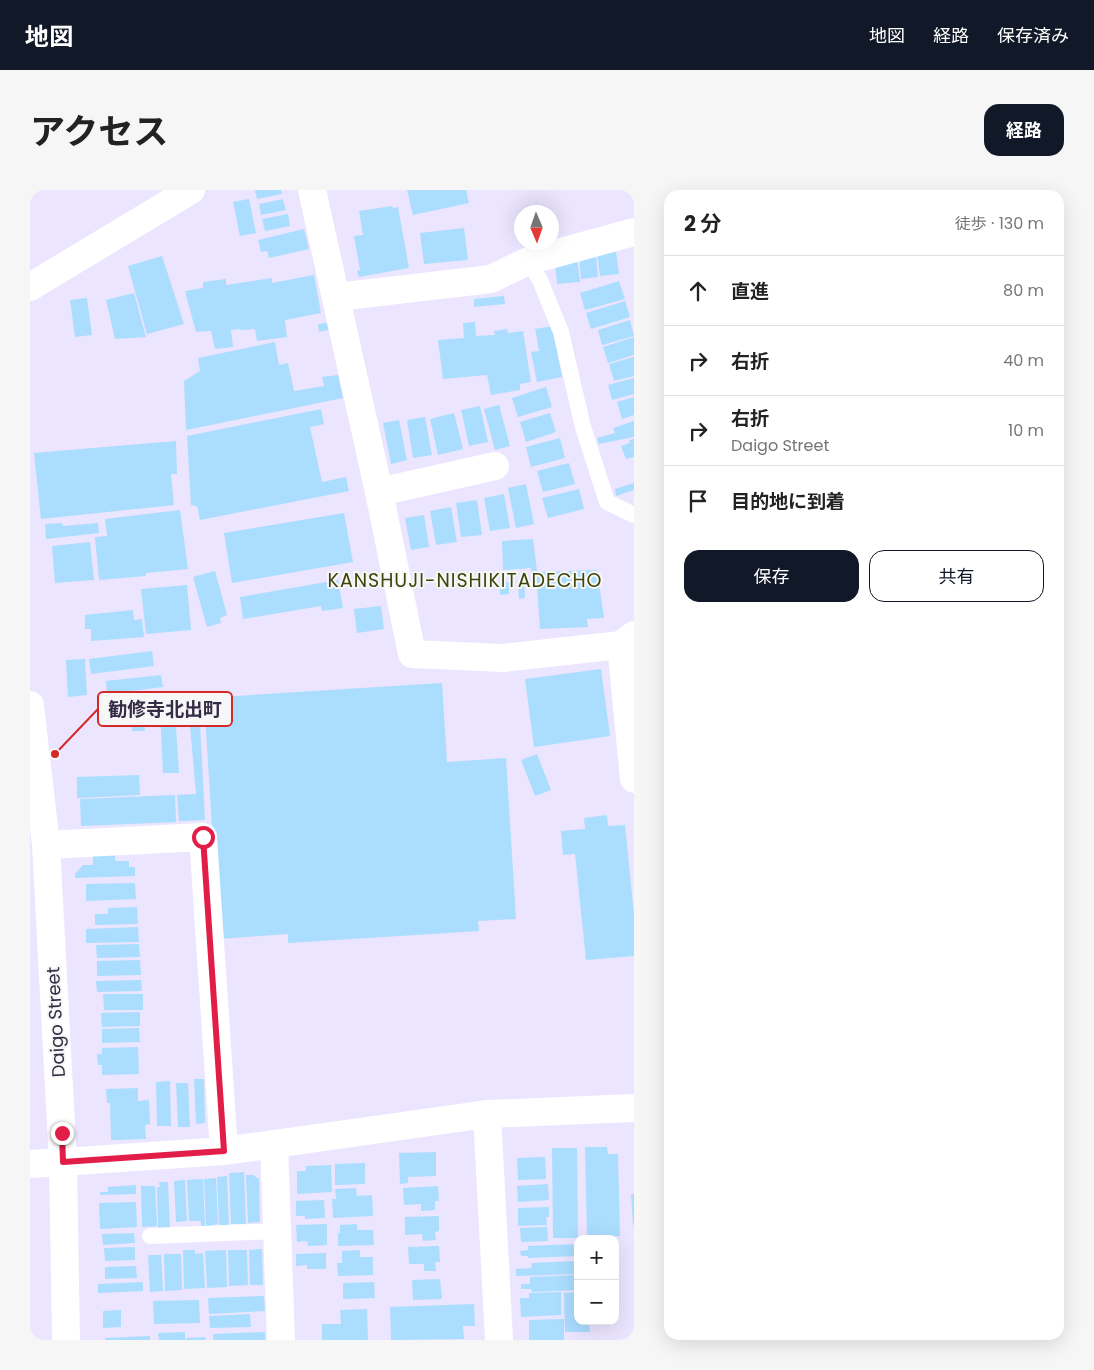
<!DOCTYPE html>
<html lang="ja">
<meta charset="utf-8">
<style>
:root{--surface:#fff;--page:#f6f6f6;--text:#222;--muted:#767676;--line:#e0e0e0;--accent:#111827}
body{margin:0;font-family:Poppins,"Noto Sans JP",sans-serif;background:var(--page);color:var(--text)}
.controls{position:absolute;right:15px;bottom:15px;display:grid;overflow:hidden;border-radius:10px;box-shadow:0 5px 20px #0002}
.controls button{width:45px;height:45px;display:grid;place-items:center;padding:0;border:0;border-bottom:1px solid var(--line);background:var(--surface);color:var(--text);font:25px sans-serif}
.compass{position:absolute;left:484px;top:15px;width:45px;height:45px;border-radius:50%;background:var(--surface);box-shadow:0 5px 20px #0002;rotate:178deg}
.stop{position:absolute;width:15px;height:15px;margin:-11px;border:4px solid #e11d48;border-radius:50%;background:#fff}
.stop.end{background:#e11d48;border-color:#fff;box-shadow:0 1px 5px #0008}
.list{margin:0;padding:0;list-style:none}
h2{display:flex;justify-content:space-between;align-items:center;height:65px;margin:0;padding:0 20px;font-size:21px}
h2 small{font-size:16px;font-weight:400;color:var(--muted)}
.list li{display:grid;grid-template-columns:32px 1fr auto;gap:15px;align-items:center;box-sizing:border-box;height:70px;padding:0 20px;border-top:1px solid var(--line)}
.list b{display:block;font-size:19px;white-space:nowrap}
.list p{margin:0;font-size:16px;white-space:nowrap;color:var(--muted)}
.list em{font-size:16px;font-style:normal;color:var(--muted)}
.actions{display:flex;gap:10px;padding:15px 20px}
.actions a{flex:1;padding:11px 0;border:1px solid var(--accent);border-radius:15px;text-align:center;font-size:18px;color:var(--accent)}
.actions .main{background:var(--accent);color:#fff}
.icon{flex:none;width:28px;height:28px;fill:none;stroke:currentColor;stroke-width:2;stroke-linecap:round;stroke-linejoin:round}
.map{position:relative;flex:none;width:604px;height:1150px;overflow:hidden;border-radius:15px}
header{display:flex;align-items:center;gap:30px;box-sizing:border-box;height:70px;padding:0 25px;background:var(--accent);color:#fff}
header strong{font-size:24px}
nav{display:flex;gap:28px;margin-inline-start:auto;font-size:18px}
.intro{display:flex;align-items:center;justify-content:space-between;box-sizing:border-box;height:120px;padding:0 30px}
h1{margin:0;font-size:35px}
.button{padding:12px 22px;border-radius:15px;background:var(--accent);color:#fff;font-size:18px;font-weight:700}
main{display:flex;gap:30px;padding:0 30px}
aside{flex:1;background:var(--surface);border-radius:15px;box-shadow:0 5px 20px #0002}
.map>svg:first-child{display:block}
</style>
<header>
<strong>地図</strong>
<nav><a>地図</a><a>経路</a><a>保存済み</a></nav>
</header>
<div class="intro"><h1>アクセス</h1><a class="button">経路</a></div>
<main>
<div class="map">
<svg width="604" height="1150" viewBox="0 0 604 1150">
<rect width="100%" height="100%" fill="#ece5ff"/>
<g fill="#abddff">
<path d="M225,0H251L252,4L227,9Z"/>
<path d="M377,0H436L439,13L383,25Z"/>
<path d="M219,9L226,43L210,46L203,12Z"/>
<path d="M253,9L256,20L231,25L229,14Z"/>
<path d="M362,16L363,18L368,17L379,78L329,87L327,81L330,80L324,46L333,45L329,21Z"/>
<path d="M258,24L260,36L235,41L232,29Z"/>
<path d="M434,38L438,70L394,74L390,43Z"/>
<path d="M274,39L279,59L239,68L237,61L231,62L228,50Z"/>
<path d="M586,61L589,84L570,86L567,63Z"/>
<path d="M566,65L568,87L551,89L549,66Z"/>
<path d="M132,66L154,134L117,144L98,76Z"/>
<path d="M547,68L550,92L527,94L525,71Z"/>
<path d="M284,85L291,123L255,130L257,147L227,151L225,139L210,140V139L201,140L203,157L185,159L181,141L166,142L155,101L173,98V92L196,89V95L242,88V93Z"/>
<path d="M589,91L595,109L555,120L550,103Z"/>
<path d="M104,103L116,147L85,149L76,110Z"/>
<path d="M474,106L475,114L444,117V109Z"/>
<path d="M57,108L62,145L45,147L40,110Z"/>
<path d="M595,111L600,127L561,139L556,123Z"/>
<path d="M600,130L604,146L572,155L568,140Z"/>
<path d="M445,132L446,146L465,145L464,141L477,139L478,143L493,141L501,192L490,194V200L461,205L457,185L413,189L408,150L434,148L433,133Z"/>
<path d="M297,133L298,140L289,142L288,134Z"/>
<path d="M522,136L532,187L507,192L501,162L509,161L505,139Z"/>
<path d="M604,147V165L578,173L573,157Z"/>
<path d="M245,152L249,175L258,173L264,201L294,196L292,187L308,185L313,208L156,240L154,191L170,181L168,168Z"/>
<path d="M604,167V186L584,191L579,174Z"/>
<path d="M604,188V204L582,210L578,195Z"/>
<path d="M516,197L522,217L488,227L482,208Z"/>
<path d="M604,207V225L592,229L587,212Z"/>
<path d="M469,215L480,256L465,260L454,219Z"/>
<path d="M450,216L458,252L439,256L431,220Z"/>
<path d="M291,219L294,234L280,237L292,292L316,287L319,301L170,330L167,316L161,315L157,246Z"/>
<path d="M424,223L433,259L408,265L400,229Z"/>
<path d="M520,223L526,242L496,252L490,232Z"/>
<path d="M395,227L402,265L383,268L377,230Z"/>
<path d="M369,230L377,270L361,274L353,233Z"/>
<path d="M604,231V247L569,254L567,248L585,243L583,238Z"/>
<path d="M530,248L535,268L501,277L496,257Z"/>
<path d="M604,249V267L596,269L591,256L600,253L599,250Z"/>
<path d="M146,251L147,284H141L144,315L11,329L4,263Z"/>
<path d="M539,273L545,294L513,302L507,281Z"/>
<path d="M604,293V300L586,306L585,299Z"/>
<path d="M496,294L504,334L486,338L478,298Z"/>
<path d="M549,299L554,319L518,328L512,308Z"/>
<path d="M474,304L480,338L460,341L454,308Z"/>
<path d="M447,310L452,345L431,347L426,313Z"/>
<path d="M421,317L427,352L406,355L400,321Z"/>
<path d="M150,320L158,379L116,383V386L69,390L65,347L77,346L75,329Z"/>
<path d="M314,323L323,372L202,393L194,343Z"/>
<path d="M394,325L399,357L381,360L375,328Z"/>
<path d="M32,333L33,336L68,333L69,343L16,349L15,334Z"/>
<path d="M503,349L507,381L501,382V378L473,380L472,351Z"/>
<path d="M60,352L64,390L25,393L22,356Z"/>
<path d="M567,380L574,428L557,429L558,437L510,439L506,382Z"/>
<path d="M185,381L197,425L190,428L191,433L177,437L163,387Z"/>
<path d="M308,390L313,418L292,421L291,416L213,429L210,407Z"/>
<path d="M488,390H494L495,408L489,409Z"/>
<path d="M470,392H479V404L470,405Z"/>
<path d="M157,395L161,440L116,444L111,399Z"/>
<path d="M351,416L354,439L327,443L324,419Z"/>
<path d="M103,420L104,430L112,429L114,447L61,451V439H55V425Z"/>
<path d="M122,461L124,476L61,484L59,469Z"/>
<path d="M55,469L57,505L38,507L36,470Z"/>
<path d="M571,479L580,546L504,557L495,489Z"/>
<path d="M131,485L133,497L77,504L76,491Z"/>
<path d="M412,493L417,572L476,568L486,729L448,731L449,741L258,753V744L189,749L174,508Z"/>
<path d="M169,512L175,630L149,631L147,605L166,604L158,513Z"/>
<path d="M101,519H114L115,541H102Z"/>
<path d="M145,521L149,583H133L130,522Z"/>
<path d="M507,564L521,600L505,606L491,570Z"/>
<path d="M109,585L110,605L47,608V587Z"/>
<path d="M145,605L146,632L51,636L50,609Z"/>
<path d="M577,625L578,636L595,635L604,725V766L556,770L545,664L533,665L531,641L555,639L554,628Z"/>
<path d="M85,665V671H99V677H105V686L45,688V684L53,675H63V666Z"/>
<path d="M105,693L106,709L56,711V694Z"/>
<path d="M107,717L108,734L65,735V724H78V718Z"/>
<path d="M108,737L109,752L56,753V739Z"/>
<path d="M109,754L110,767L67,768L66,755Z"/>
<path d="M110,770L111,785L67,786V771Z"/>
<path d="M111,790L112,801L67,802L66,791Z"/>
<path d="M73,804H113V820H74Z"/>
<path d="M110,822V836L72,837L71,823Z"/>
<path d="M109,838L110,852L72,853V839Z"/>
<path d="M108,857L109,884L72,885V875H68L67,864H72V858Z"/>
<path d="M164,889H174L175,933L166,934Z"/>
<path d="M140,891L141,936H127L126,892Z"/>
<path d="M146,893H158L160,937H148Z"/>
<path d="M108,898V911L119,910L120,934L115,935L116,949L81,950L80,913H77L76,899Z"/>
<path d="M555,957H577L578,964H588L590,1046H557Z"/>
<path d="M522,958H547L548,1048H523Z"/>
<path d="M406,962V986L378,987V993L370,994L369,963Z"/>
<path d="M515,967L516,989L488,990L487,968Z"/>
<path d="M335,973V994L305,995V974Z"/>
<path d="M301,975L302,1002L267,1004V981H276V976Z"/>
<path d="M214,982L216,1034H201L199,983Z"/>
<path d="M216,985H223L229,989L230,1032L218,1033Z"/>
<path d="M197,986L199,1035H189L187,987Z"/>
<path d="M186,988L188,1034L183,1035V1037L176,1038L174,989Z"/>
<path d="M173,989L175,1038H171V1031H159L157,990Z"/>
<path d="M155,990L157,1031L146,1032L144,991Z"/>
<path d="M129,992H138L140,1039H128L127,997H130Z"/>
<path d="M518,994L519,1010L488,1012L487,996Z"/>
<path d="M106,995V1004L70,1005V1002H78V997Z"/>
<path d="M111,996H125L127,1036L112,1037Z"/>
<path d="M408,996L409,1011H405V1020L391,1021V1014L374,1015L373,998Z"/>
<path d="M326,998L327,1006L342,1005L343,1026L303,1028L302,1009H306L305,999Z"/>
<path d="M601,1004H604V1035H603Z"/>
<path d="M294,1010L295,1028L275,1029V1026H266V1011Z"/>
<path d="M106,1012L107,1037L70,1039L69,1013Z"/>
<path d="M519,1017V1027H516L517,1035L488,1036V1018Z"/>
<path d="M409,1026V1041L405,1042L406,1050L393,1051L392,1044L375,1045V1027Z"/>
<path d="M297,1034V1055L278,1056L277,1051L267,1052L266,1035Z"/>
<path d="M327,1034V1040H343L344,1055L308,1056V1043H310V1035Z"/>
<path d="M517,1037L518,1051L491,1052L490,1038Z"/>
<path d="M104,1043L105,1053L73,1055L72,1044Z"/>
<path d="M548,1054V1066L498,1068V1066H491L490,1061L498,1060V1056Z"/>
<path d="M409,1056L410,1072H405L406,1081H394V1074H379L378,1057Z"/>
<path d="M105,1057V1070L75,1071L74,1058Z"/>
<path d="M232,1059L233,1095H220L219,1060Z"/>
<path d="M153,1060H165V1064L173,1063L175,1098L154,1099Z"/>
<path d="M196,1060L197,1097L177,1098L175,1061Z"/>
<path d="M198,1060H217L218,1095L199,1096Z"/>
<path d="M330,1060V1067H343V1085L308,1086L307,1073H312V1061Z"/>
<path d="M296,1063V1079H277V1075L266,1076V1064Z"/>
<path d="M134,1064H151L152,1100L135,1101Z"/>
<path d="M118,1065H131L133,1101L120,1102Z"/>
<path d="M548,1071V1084L486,1086V1079L502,1078L501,1073Z"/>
<path d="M106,1076L107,1088L75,1089V1077Z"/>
<path d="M548,1085V1100L502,1102V1099H491V1094H500V1087Z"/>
<path d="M410,1089L412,1109L383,1110L382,1090Z"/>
<path d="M113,1092V1101L68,1103V1094Z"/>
<path d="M344,1092L345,1108L313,1109V1093Z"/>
<path d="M531,1102V1125L491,1127L490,1108H499V1103Z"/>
<path d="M548,1102V1131H559L560,1142H535L534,1103Z"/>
<path d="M234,1106L235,1121L179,1124L178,1108Z"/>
<path d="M169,1110L170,1133L124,1134L123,1111Z"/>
<path d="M444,1114L445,1136H433L434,1149L361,1150L360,1117Z"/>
<path d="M337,1119L338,1150H292V1134H311L310,1120Z"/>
<path d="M91,1120V1137L73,1138V1121Z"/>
<path d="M220,1124L221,1137L180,1138L179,1126Z"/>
<path d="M534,1129V1150H499V1130Z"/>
<path d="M155,1142V1150H129L128,1143Z"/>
<path d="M235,1142V1150H183V1144Z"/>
<path d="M120,1146V1150H75V1148Z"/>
<path d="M175,1147V1150H156V1148Z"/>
</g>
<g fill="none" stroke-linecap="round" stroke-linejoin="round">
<g stroke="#fff" stroke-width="16">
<path d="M498,71L510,90L531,142L553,237L577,312L604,325"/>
<path d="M120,1046L247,1041"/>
</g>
<g stroke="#fff" stroke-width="28">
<path d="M282,0L349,302L382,464L473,468L591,455L604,445"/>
<path d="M307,107L461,89L498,71L604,42"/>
<path d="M349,302L465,276"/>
<path d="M591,455L604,589"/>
<path d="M16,655L173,647L194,961"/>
<path d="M457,924L469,1150"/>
<path d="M244,954L251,1150"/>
<path d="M0,974L33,972"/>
</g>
<g stroke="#fff" stroke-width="28">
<path d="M0,97L161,0"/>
<path d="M33,972L194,961L457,924L604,918"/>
</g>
<path stroke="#fff" stroke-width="28" d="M0,515L16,655L33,972L36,1150"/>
</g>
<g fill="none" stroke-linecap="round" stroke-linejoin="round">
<path stroke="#e11d48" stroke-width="6" d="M32,943L33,972L194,961L173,647"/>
</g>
<g text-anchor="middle" stroke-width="4" stroke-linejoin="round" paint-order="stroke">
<g font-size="18" fill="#342c45" stroke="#f7f7f7">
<text transform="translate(26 832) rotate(-93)" y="6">Daigo Street</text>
</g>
<g font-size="19" letter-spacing="1" fill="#3d4509" stroke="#f7f7f7">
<text x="435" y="397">KANSHUJI-NISHIKITADECHO</text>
</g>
</g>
<path fill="none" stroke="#d62828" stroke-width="2" d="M25 564L68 519"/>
<circle fill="#d62828" stroke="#f7f7f7" stroke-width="2" cx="25" cy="564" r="5"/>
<rect fill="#f7f7f7" stroke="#d62828" stroke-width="2" x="68" y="502" width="134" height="34" rx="5"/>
<g font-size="19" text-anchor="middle" font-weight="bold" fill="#342c45">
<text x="135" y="526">勧修寺北出町</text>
</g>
</svg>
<div class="controls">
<button>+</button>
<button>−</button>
</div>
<svg class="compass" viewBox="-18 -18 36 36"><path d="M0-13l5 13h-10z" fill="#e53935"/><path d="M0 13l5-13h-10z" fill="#767676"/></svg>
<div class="stop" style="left:173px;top:647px"></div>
<div class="stop end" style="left:32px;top:943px"></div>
</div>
<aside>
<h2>2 分<small>徒歩 · 130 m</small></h2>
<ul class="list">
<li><svg class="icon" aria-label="ahead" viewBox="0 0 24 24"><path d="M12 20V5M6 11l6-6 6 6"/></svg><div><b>直進</b></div><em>80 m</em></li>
<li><svg class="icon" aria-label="right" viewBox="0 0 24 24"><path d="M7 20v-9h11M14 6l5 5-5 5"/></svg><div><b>右折</b></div><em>40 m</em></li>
<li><svg class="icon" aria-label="right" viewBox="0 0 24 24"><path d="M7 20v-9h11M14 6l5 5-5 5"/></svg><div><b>右折</b><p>Daigo Street</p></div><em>10 m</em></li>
<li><svg class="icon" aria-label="arrive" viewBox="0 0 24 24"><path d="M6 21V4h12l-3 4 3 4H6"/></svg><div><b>目的地に到着</b></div></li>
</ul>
<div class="actions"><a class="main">保存</a><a>共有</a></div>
</aside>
</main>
